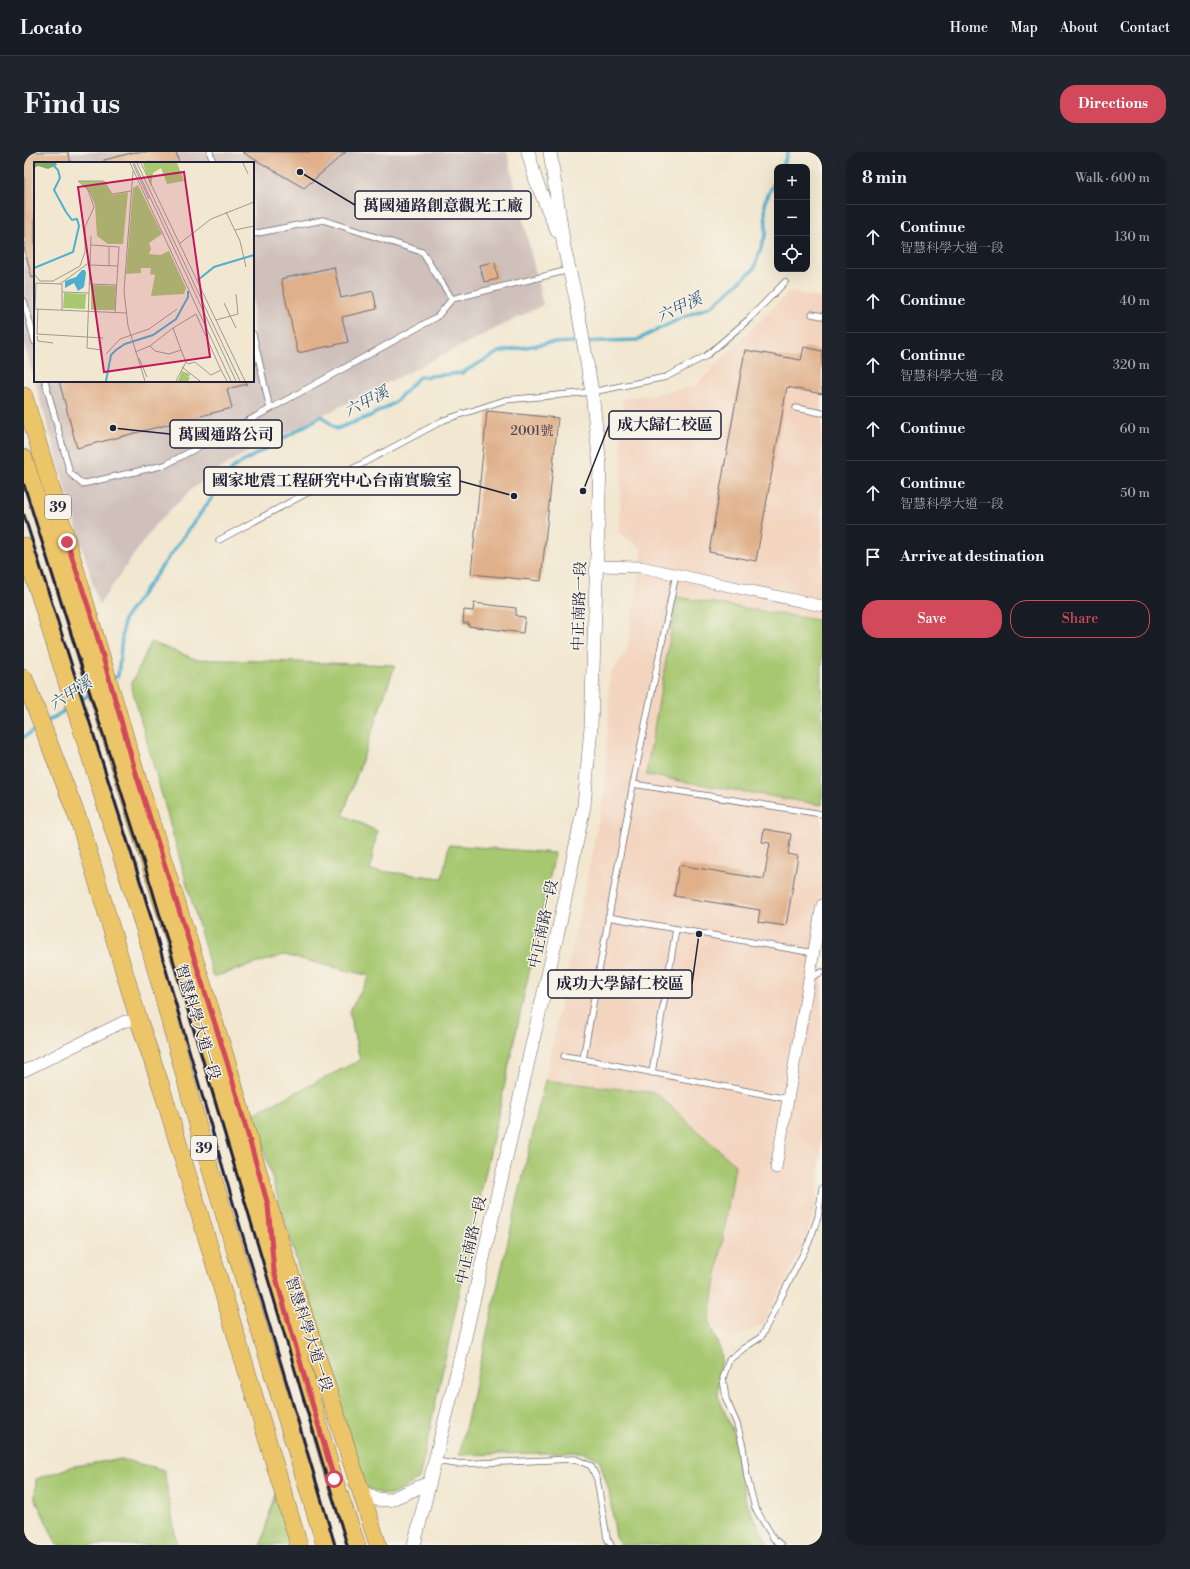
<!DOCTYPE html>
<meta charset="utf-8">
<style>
:root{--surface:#171b24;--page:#20242c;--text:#f1f3f6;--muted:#9ea1a6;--line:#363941;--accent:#d1495b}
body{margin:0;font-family:"Libre Bodoni","Noto Serif TC",serif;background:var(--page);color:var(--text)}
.controls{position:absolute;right:12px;top:12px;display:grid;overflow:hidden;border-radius:8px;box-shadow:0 4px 16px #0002}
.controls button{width:36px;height:36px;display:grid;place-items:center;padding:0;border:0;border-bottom:1px solid var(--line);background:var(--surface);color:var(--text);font:20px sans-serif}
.stop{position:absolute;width:12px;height:12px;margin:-9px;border:3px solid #d1495b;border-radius:50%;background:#fff}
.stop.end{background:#d1495b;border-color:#fff;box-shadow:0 1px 4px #0008}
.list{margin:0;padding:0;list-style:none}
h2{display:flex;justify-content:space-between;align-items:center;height:52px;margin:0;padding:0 16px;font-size:17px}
h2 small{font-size:13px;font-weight:400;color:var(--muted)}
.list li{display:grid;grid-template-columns:26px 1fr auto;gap:12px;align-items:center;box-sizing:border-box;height:64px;padding:0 16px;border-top:1px solid var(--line)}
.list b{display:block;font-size:15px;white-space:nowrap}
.list p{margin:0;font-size:13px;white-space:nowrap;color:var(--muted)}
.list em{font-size:13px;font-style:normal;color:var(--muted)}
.actions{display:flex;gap:8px;padding:12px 16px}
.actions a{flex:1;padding:9px 0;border:1px solid var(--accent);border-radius:16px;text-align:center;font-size:14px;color:var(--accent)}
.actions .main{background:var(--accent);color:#fff}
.icon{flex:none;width:22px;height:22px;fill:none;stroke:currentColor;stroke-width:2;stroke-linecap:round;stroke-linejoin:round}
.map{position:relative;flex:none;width:798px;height:1393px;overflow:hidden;border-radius:16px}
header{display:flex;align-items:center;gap:24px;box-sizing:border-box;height:56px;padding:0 20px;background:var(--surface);border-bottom:1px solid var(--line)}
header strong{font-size:19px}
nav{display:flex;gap:22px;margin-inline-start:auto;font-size:14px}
.intro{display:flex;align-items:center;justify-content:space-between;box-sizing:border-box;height:96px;padding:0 24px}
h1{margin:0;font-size:28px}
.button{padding:10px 18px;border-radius:16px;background:var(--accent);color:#fff;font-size:14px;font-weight:700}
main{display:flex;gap:24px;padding:0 24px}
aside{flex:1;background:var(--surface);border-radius:16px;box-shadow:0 4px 16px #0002}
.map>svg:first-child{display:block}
</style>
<header>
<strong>Locato</strong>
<nav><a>Home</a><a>Map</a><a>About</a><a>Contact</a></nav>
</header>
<div class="intro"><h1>Find us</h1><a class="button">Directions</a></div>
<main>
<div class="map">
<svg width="798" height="1393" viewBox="0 0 798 1393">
<rect width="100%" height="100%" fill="#f7f3e8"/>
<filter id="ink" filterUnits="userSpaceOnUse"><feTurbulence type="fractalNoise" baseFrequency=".025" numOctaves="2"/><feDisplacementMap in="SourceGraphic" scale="8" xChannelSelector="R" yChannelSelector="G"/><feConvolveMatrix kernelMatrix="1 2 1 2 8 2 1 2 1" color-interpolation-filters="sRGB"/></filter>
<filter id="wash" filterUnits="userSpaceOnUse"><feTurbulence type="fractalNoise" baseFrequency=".012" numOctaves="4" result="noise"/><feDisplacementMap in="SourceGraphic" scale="16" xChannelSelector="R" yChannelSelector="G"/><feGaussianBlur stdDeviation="0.9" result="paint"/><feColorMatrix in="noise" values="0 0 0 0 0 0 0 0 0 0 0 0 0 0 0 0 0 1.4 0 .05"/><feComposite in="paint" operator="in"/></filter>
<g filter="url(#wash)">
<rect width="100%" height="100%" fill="#f2e7d0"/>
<path fill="#f3d4bf" d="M765,140L798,146V987L791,1053L782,1088L739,1172L707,1187L685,1171L711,1013L632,941L521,928L581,637L586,522L603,498L617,415L618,396L596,382L598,247L670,235Z"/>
<path fill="#cfc0bb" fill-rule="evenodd" d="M0,0H483L519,153L209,308L168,337L130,374L75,453L0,191ZM11,11H229V229H11Z"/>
<g fill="#a7c871" stroke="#647556">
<path d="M653,445L798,469V653L622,623Z"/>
<path d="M127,490L171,507L371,513L319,663L353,679L346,718L418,726L425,693L531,701L395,1327C368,1342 369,1350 339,1333L229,962L336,908L325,860L346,824L260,803L189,825L107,533Z"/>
<path d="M521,928L632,941L711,1013L685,1171L698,1202L694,1244L710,1282L722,1350L744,1393H597L592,1386L585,1339L575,1307L557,1300L435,1303Z"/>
<path d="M97,1307L140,1318L153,1393H33L11,1346L12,1327L50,1314Z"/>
<path d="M258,1316L274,1393H237Z"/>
</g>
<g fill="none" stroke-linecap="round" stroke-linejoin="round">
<g stroke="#4fafce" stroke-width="3.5">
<path d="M758,15L764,0"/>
<path d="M88,527L94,524L100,467L210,315L298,264L312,277L346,264L370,251L395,225L438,221L475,200L524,191L613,188L653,168L689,153L730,117L742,81L741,49L753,25"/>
<path d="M55,549L68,541"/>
<path d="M23,570L46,555"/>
<path d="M0,585L14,576"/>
</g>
</g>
<g id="blocks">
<g fill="#e0b08b">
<path d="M0,0H44L47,11H11V125L8,126L0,95Z"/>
<path d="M111,0H152L155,11H80V8Z"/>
<path d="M218,0H322L280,36Z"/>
<path d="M471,110L474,127L460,130L456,113Z"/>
<path d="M310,115L317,146L349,139L353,157L318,165L324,190L274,201L257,127Z"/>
<path d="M780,195L798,199V242L763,235L732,409L685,400L721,198L777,208Z"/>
<path d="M35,229H222L223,232L203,237L208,256L53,296Z"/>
<path d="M463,259L534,266L517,429L447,422Z"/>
<path d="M450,451L492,456V464L501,465L499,481L444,474L445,471H439L440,458L449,459Z"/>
<path d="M740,677L767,682L764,702L774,704L762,774L734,770L736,758L650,744L655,713L740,727L746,691L738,690Z"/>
</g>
</g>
</g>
<g filter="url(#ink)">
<use href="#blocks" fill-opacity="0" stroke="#6b676f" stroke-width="1"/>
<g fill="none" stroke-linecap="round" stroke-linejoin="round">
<defs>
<g id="service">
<path d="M186,0L189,11"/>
<path d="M229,82L299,68L398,100L428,147L545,118"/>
<path d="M0,149L11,190"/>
<path d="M788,162L798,164"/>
<path d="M21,229L46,321L58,332L141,313L246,257L229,182"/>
<path d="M772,256L798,261"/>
<path d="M246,257L413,165L428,147"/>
<path d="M195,388L420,268L481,248L568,240L642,225L682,204L725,167L761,130"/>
<path d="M652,422L609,632L559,907L764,947"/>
<path d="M609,632L798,662"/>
<path d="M584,765L790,801"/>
<path d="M785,826L798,820"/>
<path d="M540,904L559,907"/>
<path d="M628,921L652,777"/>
<path d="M411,1309L432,1312L551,1307L567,1314L573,1327L583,1386L587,1393"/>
<path d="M757,1393L750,1387L731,1356L723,1325L719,1295L713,1272L702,1247L699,1226L705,1208L720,1196L737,1185L785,1090L794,1065L798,1036"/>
</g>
<g id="minor">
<path d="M572,414L617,415L798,454"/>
<path d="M0,919L101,869H115"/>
<path d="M752,1016L798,753"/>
</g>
<g id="tertiary">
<path d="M504,0L512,29L533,79"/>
<path d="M336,1338L351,1347L365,1348L405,1331"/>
<path d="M390,1393L433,1220L537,766L560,654L567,575L576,314L568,240L552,147L540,95L526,0"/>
</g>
<g id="primary">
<path d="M0,244L113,625L204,913L236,1026L354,1393"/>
<path d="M0,306L169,850L271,1189L310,1327L333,1393"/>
<path d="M0,394L124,788L180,996L301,1393"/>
<path d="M0,526L56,672L115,869L137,934L275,1393"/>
</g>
</defs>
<use href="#service" stroke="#6b676f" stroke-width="7"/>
<use href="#minor" stroke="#6b676f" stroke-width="12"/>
<use href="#tertiary" stroke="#6b676f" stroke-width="14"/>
<use href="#primary" stroke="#6b676f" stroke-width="18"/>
<use href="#service" stroke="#fff" stroke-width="5.5"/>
<use href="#minor" stroke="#fff" stroke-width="11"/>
<use href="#tertiary" stroke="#fff" stroke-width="13"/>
<use href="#primary" stroke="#edc569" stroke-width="17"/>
<g stroke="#22223b" stroke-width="3">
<path d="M0,333L128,737L323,1393"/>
<path d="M0,363L120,741L207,1044L311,1393"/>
</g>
</g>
</g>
<g fill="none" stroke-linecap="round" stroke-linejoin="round" filter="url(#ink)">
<path stroke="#d1495b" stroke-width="5" d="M43,390L68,466L113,625L204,913L244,1053L250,1119L310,1327"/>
</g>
<g text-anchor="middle" stroke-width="3" stroke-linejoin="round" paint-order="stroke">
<g font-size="13" fill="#52464f">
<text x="508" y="283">2001號</text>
</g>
<g fill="#f7f3e8" stroke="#62616f" stroke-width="1">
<rect x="21" y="343" width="26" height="24" rx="3"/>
<rect x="167" y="984" width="26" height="24" rx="3"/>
</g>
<g font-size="14" font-weight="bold" fill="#22223b">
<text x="34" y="360">39</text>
<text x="180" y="1001">39</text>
</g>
<g font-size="15" fill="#22223b" stroke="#f7f3e8">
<text transform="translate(555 454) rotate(-88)" y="5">中正南路一段</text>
<text transform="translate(519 772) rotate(-78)" y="5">中正南路一段</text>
<text transform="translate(174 870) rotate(73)" y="5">智慧科學大道一段</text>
<text transform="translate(447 1088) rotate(-77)" y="5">中正南路一段</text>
<text transform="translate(285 1182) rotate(72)" y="5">智慧科學大道一段</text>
</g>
<g font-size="16" font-style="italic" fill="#345a76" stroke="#f7f3e8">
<text transform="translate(655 155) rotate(-25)" y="6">六甲溪</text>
<text transform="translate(342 249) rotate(-27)" y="6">六甲溪</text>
<text transform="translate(46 541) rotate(-33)" y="6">六甲溪</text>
</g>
</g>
<g transform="translate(10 10)">
<rect width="220" height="220" fill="#f2e7d0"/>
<path d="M109,1H143L150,19L133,22L127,6L119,11L117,25ZM45,19H69L78,33L94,30L89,82H74L63,74L61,43L55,29ZM104,23L128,72L115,81L117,87L115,92L126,93L135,89L152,126L150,132L117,134L121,113L116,112L117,106H107V111L92,112L99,26ZM57,123L82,124L81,148H57ZM30,131L52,132L51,147L29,146ZM148,209L156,212L155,215L151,214L156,216L154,219H144Z" fill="#a7c871"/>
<path d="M0,1H22L23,3L14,7L4,4L0,6Z" fill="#85ac63"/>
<path d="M48,108H51L52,111L50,125L44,129L40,121L31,126V119L42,115Z" fill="#4fafce"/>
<path fill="none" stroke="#4fafce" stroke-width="2" d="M0,106L39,90L45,64L43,57L38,58L32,50L20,28L26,16L24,8L17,1M164,118L180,105L220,93M72,219L77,193L82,188L91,182L119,173L142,157L154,135V129"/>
<path fill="none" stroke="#9f9894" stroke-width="1" d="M96,1L197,219M100,1L202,219M103,1L206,219M107,1L211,219M209,1L214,12M99,2L115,37M99,9L90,129L94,164L111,219M192,50L206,79L212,105M201,68L220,64M57,74L53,186L68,188M145,82L177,57L220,40M57,83L85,85L81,151M56,103L84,104M75,104V85M0,112L6,119H19L46,104L51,90V65L60,45L54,28L44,19H70L78,32L97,29M26,122L56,100M55,122L83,123M28,130L55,131M190,141L202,166M1,146L2,121L28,122V148M1,147L92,151M4,147L3,172L69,176M182,158L204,152L202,132M3,174L4,179L19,181M116,184L139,166M147,188L139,166L162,152L187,208L177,213L161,200L154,202L152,200M101,190L116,184L121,189L135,192L147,188L152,200L142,219M72,192L86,177L115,167L143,147M105,196L113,215M148,205L166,219M187,208L193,219"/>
<path fill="#c2185b" fill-opacity="0.15" stroke="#c2185b" stroke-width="2" d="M150,10L176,195L70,210L44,25Z"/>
<rect width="220" height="220" fill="none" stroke="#22223b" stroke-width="2"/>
</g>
<path fill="none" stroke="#22223b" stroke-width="1.5" d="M276 20L331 53M559 339L585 273M89 276L146 282M490 344L436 329M675 782L668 832"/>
<g fill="#22223b" stroke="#f7f3e8" stroke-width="1.5">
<circle cx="276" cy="20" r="4"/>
<circle cx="559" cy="339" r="4"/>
<circle cx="89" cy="276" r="4"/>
<circle cx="490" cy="344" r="4"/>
<circle cx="675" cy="782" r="4"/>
</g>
<g fill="#f7f3e8" stroke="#22223b" stroke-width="1.5">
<rect x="331" y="39" width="176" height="28" rx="4"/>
<rect x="585" y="259" width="112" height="28" rx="4"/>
<rect x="146" y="268" width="112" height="28" rx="4"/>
<rect x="180" y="315" width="256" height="28" rx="4"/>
<rect x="524" y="818" width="144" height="28" rx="4"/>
</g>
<g font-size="16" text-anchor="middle" font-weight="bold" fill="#22223b">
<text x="419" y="59">萬國通路創意觀光工廠</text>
<text x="641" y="278">成大歸仁校區</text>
<text x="202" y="288">萬國通路公司</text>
<text x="308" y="334">國家地震工程研究中心台南實驗室</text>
<text x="596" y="837">成功大學歸仁校區</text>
</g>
</svg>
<div class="controls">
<button>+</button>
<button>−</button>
<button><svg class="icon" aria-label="locate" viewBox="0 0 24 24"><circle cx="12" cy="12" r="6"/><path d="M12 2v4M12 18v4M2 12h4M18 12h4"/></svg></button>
</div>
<div class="stop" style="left:310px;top:1327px"></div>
<div class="stop end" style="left:43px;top:390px"></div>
</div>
<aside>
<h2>8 min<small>Walk · 600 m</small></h2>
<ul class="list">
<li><svg class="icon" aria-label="ahead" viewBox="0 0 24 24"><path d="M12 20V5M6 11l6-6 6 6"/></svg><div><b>Continue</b><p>智慧科學大道一段</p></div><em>130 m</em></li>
<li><svg class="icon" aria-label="ahead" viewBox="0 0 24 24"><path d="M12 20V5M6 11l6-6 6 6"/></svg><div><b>Continue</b></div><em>40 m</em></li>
<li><svg class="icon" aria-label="ahead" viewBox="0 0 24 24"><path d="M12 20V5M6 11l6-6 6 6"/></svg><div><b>Continue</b><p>智慧科學大道一段</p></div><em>320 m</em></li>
<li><svg class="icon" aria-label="ahead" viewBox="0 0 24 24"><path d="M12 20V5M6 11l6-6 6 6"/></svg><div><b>Continue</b></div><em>60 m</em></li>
<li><svg class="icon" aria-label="ahead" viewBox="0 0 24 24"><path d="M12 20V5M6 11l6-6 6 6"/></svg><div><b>Continue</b><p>智慧科學大道一段</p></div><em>50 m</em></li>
<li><svg class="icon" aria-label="arrive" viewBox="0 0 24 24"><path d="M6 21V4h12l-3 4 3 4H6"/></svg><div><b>Arrive at destination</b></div></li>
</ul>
<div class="actions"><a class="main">Save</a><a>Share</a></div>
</aside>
</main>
